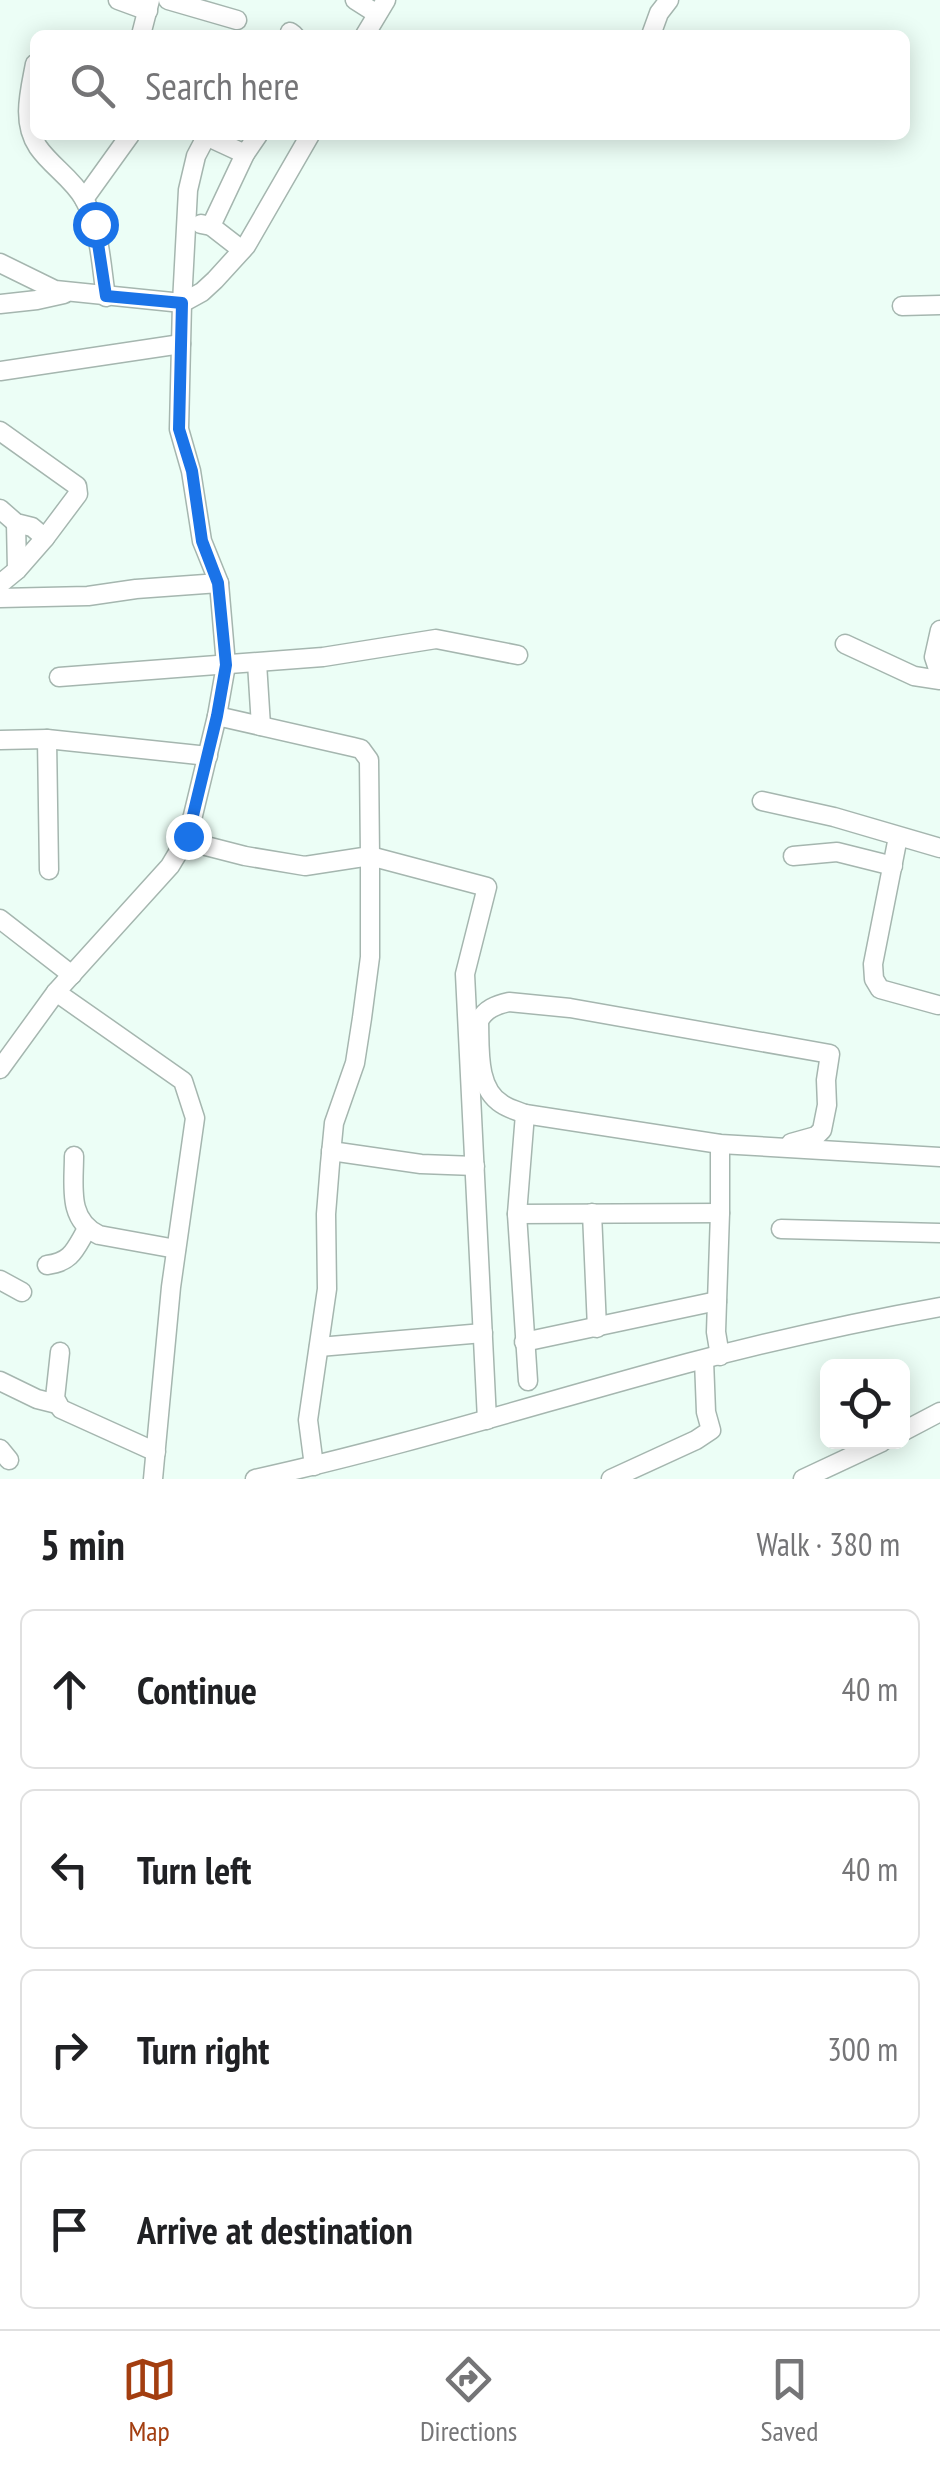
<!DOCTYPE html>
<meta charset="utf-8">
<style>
:root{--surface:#fff;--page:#f6f6f6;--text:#202124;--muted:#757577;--line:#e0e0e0;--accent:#a33e10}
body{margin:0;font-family:"PT Sans Narrow",sans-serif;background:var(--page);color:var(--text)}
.controls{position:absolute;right:30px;bottom:30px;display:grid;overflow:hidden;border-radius:15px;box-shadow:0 5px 25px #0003}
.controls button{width:90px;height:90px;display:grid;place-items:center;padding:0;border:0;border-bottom:2px solid var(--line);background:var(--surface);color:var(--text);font:50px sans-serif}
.stop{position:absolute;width:30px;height:30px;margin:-22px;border:8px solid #1a73e8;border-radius:50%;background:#fff}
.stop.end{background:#1a73e8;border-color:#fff;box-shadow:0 2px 10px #0008}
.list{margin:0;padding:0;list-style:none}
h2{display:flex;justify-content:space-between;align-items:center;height:130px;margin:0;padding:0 40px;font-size:42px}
h2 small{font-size:32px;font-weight:400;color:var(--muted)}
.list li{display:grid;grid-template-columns:65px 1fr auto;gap:30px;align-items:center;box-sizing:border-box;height:160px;margin:0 20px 20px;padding:0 20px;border:2px solid var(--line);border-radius:15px}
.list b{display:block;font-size:38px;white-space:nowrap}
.list em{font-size:32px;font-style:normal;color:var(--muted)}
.icon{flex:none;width:55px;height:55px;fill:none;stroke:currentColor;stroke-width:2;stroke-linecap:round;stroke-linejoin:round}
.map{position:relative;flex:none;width:940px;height:1479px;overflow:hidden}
.search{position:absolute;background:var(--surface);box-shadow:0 5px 25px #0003;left:30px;right:30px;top:30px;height:110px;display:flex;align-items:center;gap:25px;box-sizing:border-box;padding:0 35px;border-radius:15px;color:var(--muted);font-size:38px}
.sheet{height:850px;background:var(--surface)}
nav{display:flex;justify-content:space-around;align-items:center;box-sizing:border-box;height:140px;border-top:2px solid var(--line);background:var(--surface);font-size:28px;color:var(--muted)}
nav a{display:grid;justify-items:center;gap:5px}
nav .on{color:var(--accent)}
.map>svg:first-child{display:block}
</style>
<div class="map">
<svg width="940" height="1479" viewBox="0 0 940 1479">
<rect width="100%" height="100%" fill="#ecfef6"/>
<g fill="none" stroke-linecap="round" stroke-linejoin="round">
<defs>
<g id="minor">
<path d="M118,0L148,11"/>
<path d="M168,0L237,20"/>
<path d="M355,0L377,14"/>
<path d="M290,32L294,35"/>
<path d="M141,35L150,0"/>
<path d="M365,35L386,0"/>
<path d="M651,35L659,13L669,0"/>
<path d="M35,64C30,91 21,122 38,147C51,166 72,178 84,199C100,228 101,264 106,297"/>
<path d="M206,136L245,154"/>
<path d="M84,199L130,135"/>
<path d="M201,224L211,226L242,250"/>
<path d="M211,226L245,154L258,135"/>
<path d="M0,263L55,290L182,303L202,292L215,280L246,246L310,135"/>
<path d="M0,304L37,300L64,294"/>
<path d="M902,306L940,305"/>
<path d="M0,371L181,344"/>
<path d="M0,431L77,486L78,494L45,538L32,527L16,523L0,509"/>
<path d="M16,523L17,570"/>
<path d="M0,584L17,570L45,538"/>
<path d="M0,598L88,596L136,589L219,583"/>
<path d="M940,630L934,657L940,675"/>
<path d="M845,644L914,676L940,680"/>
<path d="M257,663L261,726"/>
<path d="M59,677L323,657L436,639L518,655"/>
<path d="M47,739L49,870"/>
<path d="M0,740L47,739L208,756"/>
<path d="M762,801L834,817L940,848"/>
<path d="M188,836L217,716L226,665L219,583L202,541L191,471L179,429L182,303L188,190L196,156L207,135"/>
<path d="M898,837L873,964L874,979L880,989L938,1005"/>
<path d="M793,856L837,852L893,866"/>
<path d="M0,919L72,975"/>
<path d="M0,1069L56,992"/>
<path d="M525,1114C518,1111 509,1109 502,1104C476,1088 480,1048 479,1021C485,1009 496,1005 509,1002L570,1008L830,1054L826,1080L827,1105L822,1130L816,1136L791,1143"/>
<path d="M720,1144V1213L716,1332L720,1356"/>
<path d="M331,1151L421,1164L475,1166"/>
<path d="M74,1156C74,1186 67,1220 99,1235L176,1249"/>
<path d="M592,1213L597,1328"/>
<path d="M517,1214L720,1213"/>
<path d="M781,1229L940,1233"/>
<path d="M47,1265C72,1262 75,1249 87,1229"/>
<path d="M0,1280L22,1292"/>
<path d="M524,1342L717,1301"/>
<path d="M319,1347L483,1333"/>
<path d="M60,1352L55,1398L61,1409L156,1452"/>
<path d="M0,1381L37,1399L57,1404"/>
<path d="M528,1381L517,1214L525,1114L720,1144L940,1157"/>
<path d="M902,1432L940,1412"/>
<path d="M0,1449L9,1460"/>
<path d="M314,1466L308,1420L327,1289L326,1214L330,1164L334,1123L355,1063L362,1018L370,957V856L487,887L465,974L487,1420"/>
<path d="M153,1479L171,1287L195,1118L183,1081L56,992L170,866L188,836L206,846L245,856L305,866L370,856L369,760L361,749L353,747L217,716"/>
<path d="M255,1479C401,1447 543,1402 688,1363C771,1341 856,1322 940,1307"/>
<path d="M611,1479L696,1440L711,1430L706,1412L704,1360"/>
<path d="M803,1479L882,1442"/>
</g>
</defs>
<use href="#minor" stroke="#a5b6af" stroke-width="21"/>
<use href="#minor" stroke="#fff" stroke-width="18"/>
</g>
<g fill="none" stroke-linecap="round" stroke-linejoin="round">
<path stroke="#1a73e8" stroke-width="12" d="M95,224L106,296L182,303L179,429L192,471L202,541L218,583L226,665L217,716L188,836"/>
</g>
</svg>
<div class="controls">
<button><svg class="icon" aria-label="locate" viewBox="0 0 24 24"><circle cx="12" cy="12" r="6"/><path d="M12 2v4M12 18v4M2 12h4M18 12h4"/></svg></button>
</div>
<div class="stop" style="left:95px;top:224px"></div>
<div class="stop end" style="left:188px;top:836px"></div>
<div class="search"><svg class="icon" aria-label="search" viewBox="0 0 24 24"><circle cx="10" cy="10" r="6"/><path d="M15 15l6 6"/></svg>Search here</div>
</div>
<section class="sheet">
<h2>5 min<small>Walk · 380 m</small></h2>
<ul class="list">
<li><svg class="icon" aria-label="ahead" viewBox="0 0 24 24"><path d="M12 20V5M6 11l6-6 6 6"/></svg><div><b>Continue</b></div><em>40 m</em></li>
<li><svg class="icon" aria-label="left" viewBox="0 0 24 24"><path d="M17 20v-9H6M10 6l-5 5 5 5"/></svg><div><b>Turn left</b></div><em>40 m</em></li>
<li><svg class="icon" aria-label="right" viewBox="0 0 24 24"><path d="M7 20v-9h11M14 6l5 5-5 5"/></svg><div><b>Turn right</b></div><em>300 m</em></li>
<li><svg class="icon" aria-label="arrive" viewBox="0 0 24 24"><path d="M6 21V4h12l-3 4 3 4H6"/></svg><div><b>Arrive at destination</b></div></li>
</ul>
</section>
<nav>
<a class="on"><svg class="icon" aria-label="map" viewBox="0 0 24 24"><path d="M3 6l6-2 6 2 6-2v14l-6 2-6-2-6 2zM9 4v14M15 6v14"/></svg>Map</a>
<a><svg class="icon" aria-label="directions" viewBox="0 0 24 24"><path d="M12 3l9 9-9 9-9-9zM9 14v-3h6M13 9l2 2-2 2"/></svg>Directions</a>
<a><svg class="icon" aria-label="saved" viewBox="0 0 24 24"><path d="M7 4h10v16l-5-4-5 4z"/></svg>Saved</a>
</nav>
